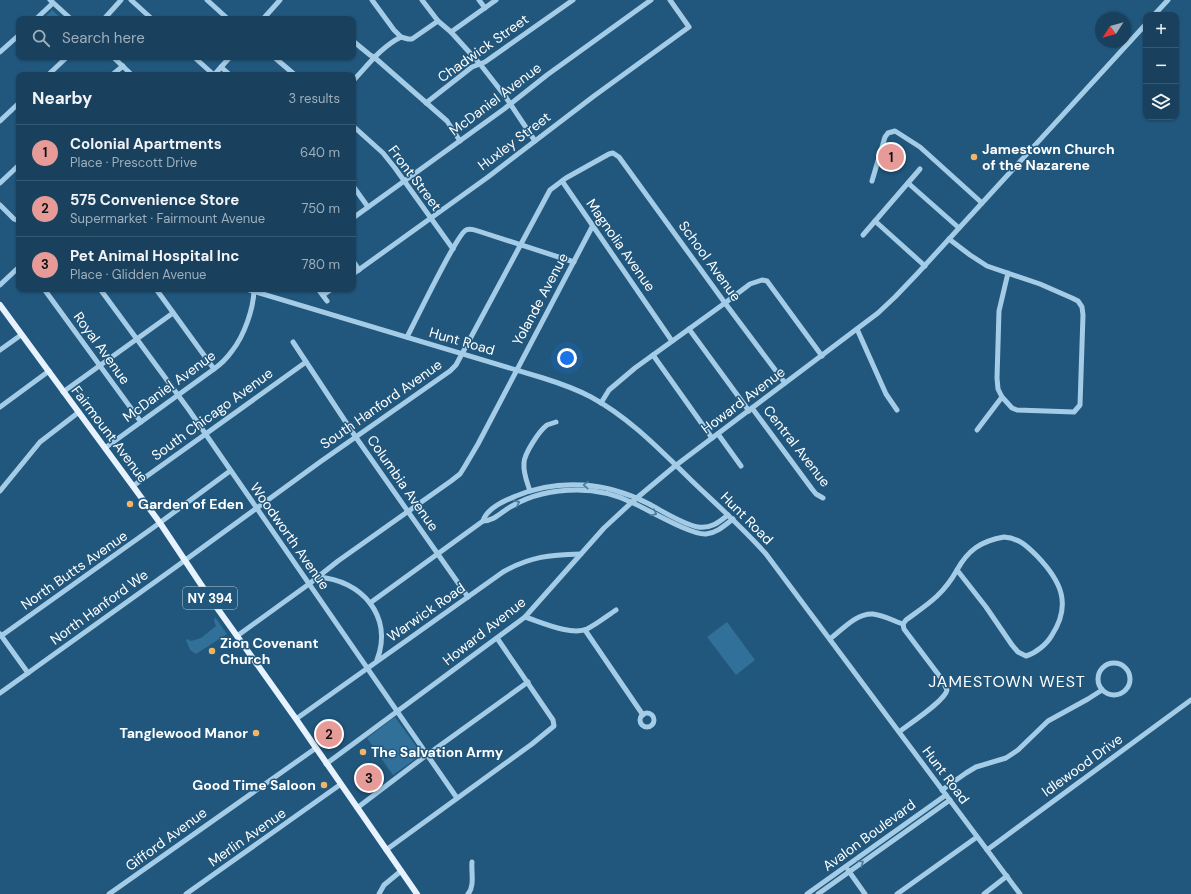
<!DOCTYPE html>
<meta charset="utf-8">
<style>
:root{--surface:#19415e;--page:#224864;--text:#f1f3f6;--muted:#9fafbc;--line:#375a73;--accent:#e69b98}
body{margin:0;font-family:"DM Sans",sans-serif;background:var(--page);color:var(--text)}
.controls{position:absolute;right:12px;top:12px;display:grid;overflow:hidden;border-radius:8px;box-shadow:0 1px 3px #0004}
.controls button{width:36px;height:36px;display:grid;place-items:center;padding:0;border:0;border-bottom:1px solid var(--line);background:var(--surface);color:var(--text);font:20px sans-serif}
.compass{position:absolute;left:1095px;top:12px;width:36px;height:36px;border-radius:50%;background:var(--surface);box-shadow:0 1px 3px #0004;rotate:234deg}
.you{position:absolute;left:567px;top:358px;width:14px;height:14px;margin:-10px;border:3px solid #fff;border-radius:50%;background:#1a73e8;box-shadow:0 0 0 6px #1a73e833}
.badge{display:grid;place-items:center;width:26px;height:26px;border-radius:50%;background:var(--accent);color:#111;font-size:13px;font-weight:700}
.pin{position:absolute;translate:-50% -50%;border:2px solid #fff;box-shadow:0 1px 4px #0006}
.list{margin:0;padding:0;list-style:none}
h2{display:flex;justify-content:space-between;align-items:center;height:52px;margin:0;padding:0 16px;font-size:17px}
h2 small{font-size:13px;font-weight:400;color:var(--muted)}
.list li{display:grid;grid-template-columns:26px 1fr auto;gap:12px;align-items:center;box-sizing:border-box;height:56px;padding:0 16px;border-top:1px solid var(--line)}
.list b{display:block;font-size:15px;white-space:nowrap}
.list p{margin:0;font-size:13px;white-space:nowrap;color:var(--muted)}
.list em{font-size:13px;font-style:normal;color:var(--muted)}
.icon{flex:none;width:22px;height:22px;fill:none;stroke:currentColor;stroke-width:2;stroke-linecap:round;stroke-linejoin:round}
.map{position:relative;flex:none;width:1191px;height:894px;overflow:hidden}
.search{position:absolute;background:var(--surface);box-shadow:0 1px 3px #0004;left:16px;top:16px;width:340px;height:44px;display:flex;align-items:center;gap:10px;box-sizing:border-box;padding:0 14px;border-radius:8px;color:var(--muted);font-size:15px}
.panel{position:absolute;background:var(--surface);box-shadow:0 1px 3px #0004;left:16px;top:72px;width:340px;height:220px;border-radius:8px}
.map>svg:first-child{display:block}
</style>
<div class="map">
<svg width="1191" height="894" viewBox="0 0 1191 894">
<rect width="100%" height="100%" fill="#21577d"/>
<g fill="#317099">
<path d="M52,10L62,19H45L44,18Z"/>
<path d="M215,617L227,634L196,654L190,650L186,640L187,639L191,641L201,638L216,626L214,621Z"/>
<path d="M727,622L755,660L736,675L707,637Z"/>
<path d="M395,717L421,753L418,757L393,775L367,738Z"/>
</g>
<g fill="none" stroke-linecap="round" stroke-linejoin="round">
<g stroke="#a4cce6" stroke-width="5">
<path d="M50,0L71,19"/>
<path d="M131,0L152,19"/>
<path d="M207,0L228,19"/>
<path d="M372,0L394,30L401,37"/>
<path d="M422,0L438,21L451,32L480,64L505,96L535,141"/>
<path d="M479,0L485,8"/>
<path d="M1154,15L1168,0"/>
<path d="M36,19L53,3"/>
<path d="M104,19L121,0"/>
<path d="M263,19L280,0"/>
<path d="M451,32L496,0"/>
<path d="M353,41L370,55L374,57L447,121L460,141"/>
<path d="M0,52L19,35"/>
<path d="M113,57L132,75"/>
<path d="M194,57L214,75"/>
<path d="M274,57L295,75"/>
<path d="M221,67L230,75"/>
<path d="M48,75L67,57"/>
<path d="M112,75L123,66"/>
<path d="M214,75L230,57"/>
<path d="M353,81C368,65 381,47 401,37L408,39H412L438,21"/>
<path d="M426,103L472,67L485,62L573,0"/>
<path d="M0,121L19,103"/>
<path d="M353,126L383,153L395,168L453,249"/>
<path d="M562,181L672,341"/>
<path d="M872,181L885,137L888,133L895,131L920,147L982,203"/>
<path d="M0,183L19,165"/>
<path d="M908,183L959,228"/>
<path d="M353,186L368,207"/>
<path d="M0,205L14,219L19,221"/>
<path d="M353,218L504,109L547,75L651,0"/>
<path d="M875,221L925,266"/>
<path d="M863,235L920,169"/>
<path d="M949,239L970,255L987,266L1040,284L1072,298L1078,301L1082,307L1083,315L1080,405L1074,412L1017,410L1012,408L1002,397L998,389L997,378L999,311L1008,273"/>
<path d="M353,261L359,270"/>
<path d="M353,274L488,177L594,96L689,27L670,0"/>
<path d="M0,285L19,267"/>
<path d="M44,289L141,422"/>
<path d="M100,289L189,410L457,798"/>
<path d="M156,289L214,369"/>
<path d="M246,289L543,378C559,383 576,389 591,397C630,418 661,451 692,481C717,505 743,528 766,554L1020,894"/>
<path d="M318,289L327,301"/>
<path d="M323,295L332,289"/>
<path d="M689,329L749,411"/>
<path d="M857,329L886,394L897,410"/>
<path d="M407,337C415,322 457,234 466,230C470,228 475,230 478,231L574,262"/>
<path d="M293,342L355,436L468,597"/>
<path d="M0,350L21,335"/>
<path d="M653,355L712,438"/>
<path d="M63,392L173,313"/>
<path d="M601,403L609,390L635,368L725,303L750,284L762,280L767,281L822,356"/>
<path d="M0,407L49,371"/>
<path d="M752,408L812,489L816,494L823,498"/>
<path d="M977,430L1002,397"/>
<path d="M718,434L741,466"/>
<path d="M105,448L214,369C221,364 227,358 232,351C244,336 254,308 254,289"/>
<path d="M133,486L306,362"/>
<path d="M0,491L40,442L79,412"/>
<path d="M530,491C527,482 523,473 524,463C524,454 539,431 547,425C550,424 553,423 556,422"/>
<path d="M483,521C487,508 504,501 516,496C559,478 607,482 649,504C662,511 684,525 698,527C711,529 719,522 728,515"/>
<path d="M1004,537C1019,538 1027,546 1037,556C1061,581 1072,604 1052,635C1047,644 1036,653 1026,656L1018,652L1012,645L986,607L957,570C968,550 981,541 1004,537Z"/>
<path d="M318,577C361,580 394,616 377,660"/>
<path d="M370,603L483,521C495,521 502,511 512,506C531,495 555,490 577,490C596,490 615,494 633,503C649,510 691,535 706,534C717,533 725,525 733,519"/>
<path d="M525,617C541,622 571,636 587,629C597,624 607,616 616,610"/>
<path d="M903,624L906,620C928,604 943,595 957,570"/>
<path d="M585,630L643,715"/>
<path d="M0,634L28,673"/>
<path d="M1,636L154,527L230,471"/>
<path d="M237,636L309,584L338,561L451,481L460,474L465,466L478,444L592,227"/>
<path d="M830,639C842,630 856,613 873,614C883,615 894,621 903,624L904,629L941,678L947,690C945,701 909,724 899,732"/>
<circle cx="1114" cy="679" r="16"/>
<path d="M0,693L173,569L320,462L450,371L456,365L550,190L566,178L609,154L613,153L619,157L725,303L785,383"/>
<circle cx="647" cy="720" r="7"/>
<path d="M296,719L503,572C531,556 550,555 581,554"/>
<path d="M326,764L525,617L604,528L632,502L675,466L878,313L895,297L917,274L1146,24"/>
<path d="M942,790L966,773L976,767L1006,758L1018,750L1048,721L1088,699L1102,690"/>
<path d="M357,808L424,757L528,682"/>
<path d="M386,850L532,744L554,726L553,720L497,638"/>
<path d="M987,850L1191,700"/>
<path d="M848,870L865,894"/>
<path d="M109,894L316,748"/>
<path d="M186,894L341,784"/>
<path d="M379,894L384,885L401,871"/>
<path d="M468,894C475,886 471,872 472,862"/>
<path d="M807,894L946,795"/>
<path d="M818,894L950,800"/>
<path d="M897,894L977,837"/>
<path d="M984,894L1007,876"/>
</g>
<path stroke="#e6f2fd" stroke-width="6" d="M0,305L160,523L210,598L296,719L417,894"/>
</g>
<defs><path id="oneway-chevron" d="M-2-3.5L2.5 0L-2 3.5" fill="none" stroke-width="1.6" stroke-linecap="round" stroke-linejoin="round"/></defs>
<g stroke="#487a9c">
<use href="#oneway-chevron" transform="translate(586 485) rotate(-176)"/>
<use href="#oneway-chevron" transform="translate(517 503) rotate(-26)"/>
<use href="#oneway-chevron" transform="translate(654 513) rotate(26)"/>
<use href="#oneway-chevron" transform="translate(861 863) rotate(-35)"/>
</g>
<g fill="#f3b466" stroke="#21577d" stroke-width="1.5">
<circle cx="974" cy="157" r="4"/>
<circle cx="130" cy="504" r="4"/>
<circle cx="212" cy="651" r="4"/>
<circle cx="256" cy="733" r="4"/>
<circle cx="363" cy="752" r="4"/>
<circle cx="324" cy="785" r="4"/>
</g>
<g text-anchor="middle" stroke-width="3" stroke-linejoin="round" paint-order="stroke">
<rect fill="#21577d" stroke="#bccdd8" stroke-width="1" x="183" y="587" width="54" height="22" rx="3"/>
<g font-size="13" font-weight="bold" fill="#fff">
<text x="210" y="603">NY 394</text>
</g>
<g font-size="14" fill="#fff" stroke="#21577d">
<text transform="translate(483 48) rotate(-35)" y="5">Chadwick Street</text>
<text transform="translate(495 99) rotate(-37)" y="5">McDaniel Avenue</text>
<text transform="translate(514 141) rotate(-37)" y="5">Huxley Street</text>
<text transform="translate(415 178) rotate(53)" y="5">Front Street</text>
<text transform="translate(621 245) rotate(55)" y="5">Magnolia Avenue</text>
<text transform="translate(710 261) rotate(54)" y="5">School Avenue</text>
<text transform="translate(540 299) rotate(-62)" y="5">Yolande Avenue</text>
<text transform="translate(462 341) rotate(16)" y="5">Hunt Road</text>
<text transform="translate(102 348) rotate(54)" y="5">Royal Avenue</text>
<text transform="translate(169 386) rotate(-36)" y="5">McDaniel Avenue</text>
<text transform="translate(743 400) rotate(-37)" y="5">Howard Avenue</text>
<text transform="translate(381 404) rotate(-35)" y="5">South Hanford Avenue</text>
<text transform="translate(212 414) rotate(-36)" y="5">South Chicago Avenue</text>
<text transform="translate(110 434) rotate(53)" y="5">Fairmount Avenue</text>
<text transform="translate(797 446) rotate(52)" y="5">Central Avenue</text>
<text transform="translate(403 483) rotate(55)" y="5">Columbia Avenue</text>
<text transform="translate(747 518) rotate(45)" y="5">Hunt Road</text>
<text transform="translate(290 536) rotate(55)" y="5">Woodworth Avenue</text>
<text transform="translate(74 570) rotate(-35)" y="5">North Butts Avenue</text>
<text transform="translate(99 607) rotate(-36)" y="5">North Hanford We</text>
<text transform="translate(426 612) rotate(-35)" y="5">Warwick Road</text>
<text transform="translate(484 631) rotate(-38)" y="5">Howard Avenue</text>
<text transform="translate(1082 765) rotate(-36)" y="5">Idlewood Drive</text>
<text transform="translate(946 775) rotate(53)" y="5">Hunt Road</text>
<text transform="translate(869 835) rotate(-36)" y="5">Avalon Boulevard</text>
<text transform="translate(247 837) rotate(-35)" y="5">Merlin Avenue</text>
<text transform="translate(166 839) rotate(-36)" y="5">Gifford Avenue</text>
</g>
<g font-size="14" font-weight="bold" fill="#fff" stroke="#21577d" text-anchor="start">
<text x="982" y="154">Jamestown Church<tspan x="982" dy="16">of the Nazarene</tspan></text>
<text x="138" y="509">Garden of Eden</text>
<text x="220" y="648">Zion Covenant<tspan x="220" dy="16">Church</tspan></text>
<text x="248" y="738" text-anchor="end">Tanglewood Manor</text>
<text x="371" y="757">The Salvation Army</text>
<text x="316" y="790" text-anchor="end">Good Time Saloon</text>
</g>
<g font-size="16" letter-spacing="1" fill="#fff" stroke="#21577d">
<text x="1007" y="687">JAMESTOWN WEST</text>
</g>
</g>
</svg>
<div class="controls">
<button>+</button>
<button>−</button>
<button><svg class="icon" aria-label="layers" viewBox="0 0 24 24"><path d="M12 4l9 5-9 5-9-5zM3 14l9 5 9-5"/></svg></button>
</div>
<svg class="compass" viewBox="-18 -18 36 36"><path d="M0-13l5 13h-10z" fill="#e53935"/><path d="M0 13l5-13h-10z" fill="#9fafbc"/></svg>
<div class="you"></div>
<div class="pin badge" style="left:891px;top:157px">1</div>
<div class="pin badge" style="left:329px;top:734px">2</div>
<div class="pin badge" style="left:369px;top:778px">3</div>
<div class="search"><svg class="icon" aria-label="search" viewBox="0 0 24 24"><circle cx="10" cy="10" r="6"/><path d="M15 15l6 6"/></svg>Search here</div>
<section class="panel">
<h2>Nearby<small>3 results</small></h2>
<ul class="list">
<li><span class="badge">1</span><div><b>Colonial Apartments</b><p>Place · Prescott Drive</p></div><em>640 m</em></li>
<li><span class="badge">2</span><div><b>575 Convenience Store</b><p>Supermarket · Fairmount Avenue</p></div><em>750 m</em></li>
<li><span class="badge">3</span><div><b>Pet Animal Hospital Inc</b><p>Place · Glidden Avenue</p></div><em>780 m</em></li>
</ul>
</section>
</div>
